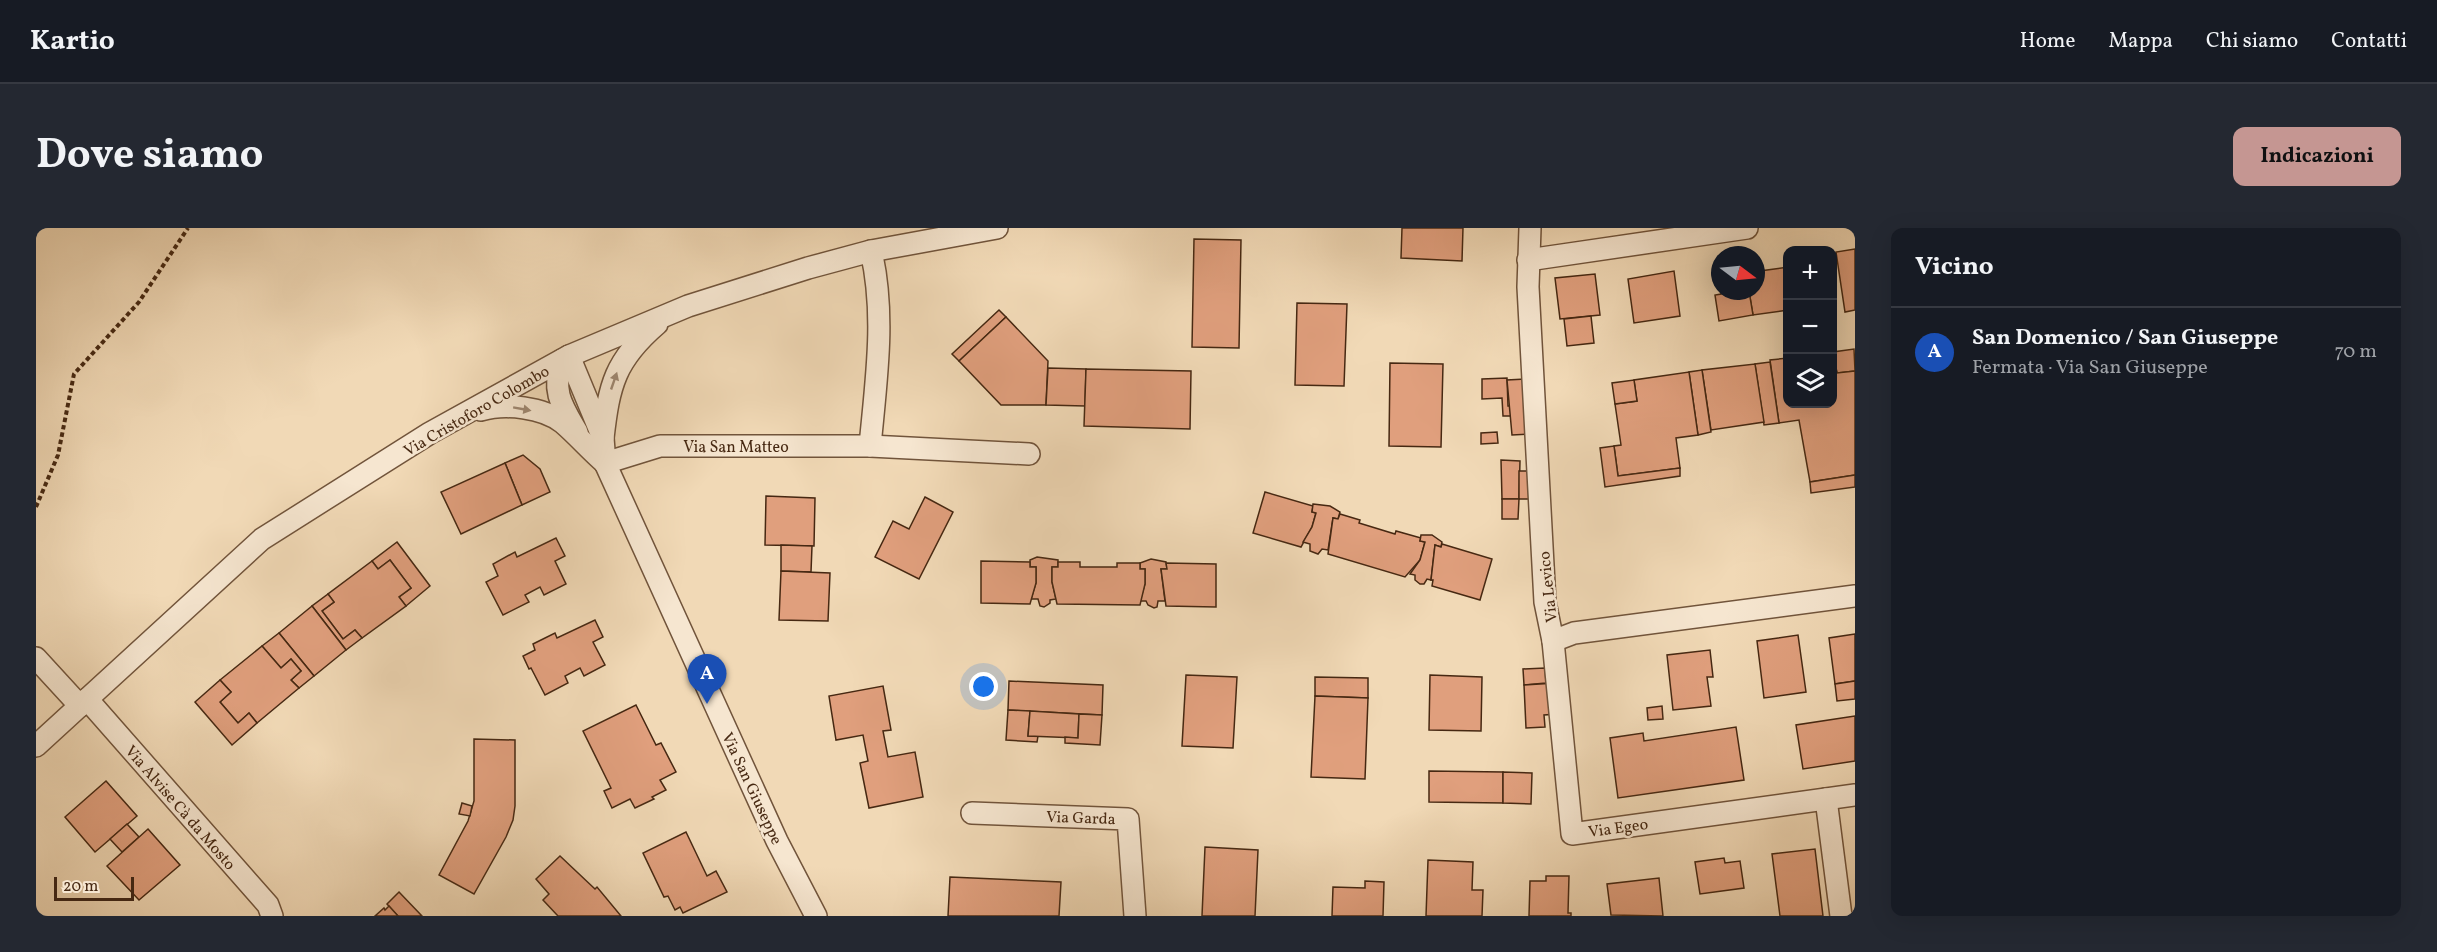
<!DOCTYPE html>
<html lang="it">
<meta charset="utf-8">
<style>
:root{--surface:#171b24;--page:#242831;--text:#f1f3f6;--muted:#9ea1a6;--line:#363941;--accent:#c59692}
body{margin:0;font-family:Vollkorn,serif;background:var(--page);color:var(--text)}
.controls{position:absolute;right:18px;top:18px;display:grid;overflow:hidden;border-radius:12px;box-shadow:0 6px 24px #0002}
.controls button{width:54px;height:54px;display:grid;place-items:center;padding:0;border:0;border-bottom:2px solid var(--line);background:var(--surface);color:var(--text);font:30px sans-serif}
.compass{position:absolute;left:1675px;top:18px;width:54px;height:54px;border-radius:50%;background:var(--surface);box-shadow:0 6px 24px #0002;rotate:106deg}
.scale{position:absolute;left:18px;bottom:15px;width:80px;box-sizing:border-box;padding-left:6px;border:3px solid #462812;border-top:0;font-size:16px;line-height:21px;white-space:nowrap;color:#462812;-webkit-text-stroke:4px #f6e6d0;paint-order:stroke}
.you{position:absolute;left:948px;top:459px;width:21px;height:21px;margin:-15px;border:4px solid #fff;border-radius:50%;background:#1a73e8;box-shadow:0 0 0 9px #1a73e833}
.badge{display:grid;place-items:center;width:39px;height:39px;border-radius:50%;background:var(--accent);color:#fff;font-size:20px;font-weight:700}
.pin{position:absolute;translate:-50% -50px;filter:drop-shadow(0 2px 3px #0008)}
.pin::after{content:'';position:absolute;top:32px;width:21px;height:18px;background:inherit;clip-path:polygon(0 0,100% 0,50% 100%)}
.list{margin:0;padding:0;list-style:none}
h2{display:flex;justify-content:space-between;align-items:center;height:78px;margin:0;padding:0 24px;font-size:26px}
h2 small{font-size:20px;font-weight:400;color:var(--muted)}
.list li{display:grid;grid-template-columns:39px 1fr auto;gap:18px;align-items:center;box-sizing:border-box;height:90px;padding:0 24px;border-top:2px solid var(--line)}
.list b{display:block;font-size:22px;white-space:nowrap}
.list p{margin:0;font-size:20px;white-space:nowrap;color:var(--muted)}
.list em{font-size:20px;font-style:normal;color:var(--muted)}
.icon{flex:none;width:33px;height:33px;fill:none;stroke:currentColor;stroke-width:2;stroke-linecap:round;stroke-linejoin:round}
.map{position:relative;flex:none;width:1819px;height:688px;overflow:hidden;border-radius:12px}
header{display:flex;align-items:center;gap:36px;box-sizing:border-box;height:84px;padding:0 30px;background:var(--surface);border-bottom:2px solid var(--line)}
header strong{font-size:28px}
nav{display:flex;gap:33px;margin-inline-start:auto;font-size:21px}
.intro{display:flex;align-items:center;justify-content:space-between;box-sizing:border-box;height:144px;padding:0 36px}
h1{margin:0;font-size:42px}
.button{padding:15px 27px;border-radius:12px;background:var(--accent);color:#111;font-size:21px;font-weight:700}
main{display:flex;gap:36px;padding:0 36px}
aside{flex:1;background:var(--surface);border-radius:12px;box-shadow:0 6px 24px #0002}
.map>svg:first-child{display:block}
</style>
<header>
<strong>Kartio</strong>
<nav><a>Home</a><a>Mappa</a><a>Chi siamo</a><a>Contatti</a></nav>
</header>
<div class="intro"><h1>Dove siamo</h1><a class="button">Indicazioni</a></div>
<main>
<div class="map">
<svg width="1819" height="688" viewBox="0 0 1819 688">
<rect width="100%" height="100%" fill="#f1d9b6"/>
<filter id="stains"><feTurbulence type="fractalNoise" baseFrequency=".00333" numOctaves="4"/><feColorMatrix values="0 0 0 0 .2 0 0 0 0 .09 0 0 0 0 .02 0 0 0 .5 -.17"/></filter>
<radialGradient id="worn" r=".72"><stop offset=".6" stop-color="#630" stop-opacity="0"/><stop offset="1" stop-color="#630" stop-opacity=".3"/></radialGradient>
<g fill="#e09f7d" stroke="#462812" stroke-width="1.5">
<path d="M1366,0H1427L1426,33L1365,30Z"/>
<path d="M1158,11L1205,12L1203,120L1156,119Z"/>
<path d="M1819,21V82L1809,84L1800,24Z"/>
<path d="M1752,39V82L1717,87L1713,63H1720V51L1725,50L1724,43Z"/>
<path d="M1638,43L1644,88L1598,95L1592,51Z"/>
<path d="M1559,46L1564,87L1524,91L1519,50Z"/>
<path d="M1685,63H1713L1717,87L1683,93L1679,67L1685,66Z"/>
<path d="M1261,75L1311,76L1308,158L1259,157Z"/>
<path d="M963,82L970,89L923,133L916,126Z"/>
<path d="M1555,88L1558,115L1531,118L1528,91Z"/>
<path d="M970,89L1012,133L1010,177H965L923,133Z"/>
<path d="M1818,121L1819,143L1801,145L1797,124Z"/>
<path d="M1796,124L1801,145L1819,143V247L1774,254L1763,192L1743,195L1734,132L1752,130V176H1796Z"/>
<path d="M1734,134L1743,195L1728,197L1719,136Z"/>
<path d="M1354,135L1407,136L1405,219L1353,218Z"/>
<path d="M1719,136L1728,194L1675,202L1666,142Z"/>
<path d="M1012,140L1050,141L1049,178L1010,177Z"/>
<path d="M1050,141L1155,143L1154,201L1048,198Z"/>
<path d="M1666,142L1675,204L1662,207L1653,144Z"/>
<path d="M1653,144L1662,207L1640,210L1644,240L1582,248L1578,218L1585,217L1579,176L1601,173L1598,152Z"/>
<path d="M1471,150L1472,178H1475V188H1467L1466,170L1446,171V151Z"/>
<path d="M1491,151L1493,206L1476,207L1471,152Z"/>
<path d="M1598,152L1601,173L1579,176L1576,155Z"/>
<path d="M1461,204L1462,215L1445,216V205Z"/>
<path d="M1578,218L1582,248L1644,240V248L1569,259L1564,220Z"/>
<path d="M487,227L504,241L514,264L486,277L469,235Z"/>
<path d="M1465,232L1484,233L1483,271H1466Z"/>
<path d="M469,235L486,277L425,306L405,264Z"/>
<path d="M1483,243H1492L1494,271H1483Z"/>
<path d="M1819,247V259L1775,265L1774,254Z"/>
<path d="M1229,264L1277,278L1276,284L1280,285L1276,299L1265,319L1217,305Z"/>
<path d="M730,268L779,270L778,318L729,317Z"/>
<path d="M889,269L917,284L883,351L839,329L857,293L873,301Z"/>
<path d="M1466,271H1483L1482,291H1466Z"/>
<path d="M1277,276L1294,278L1304,284L1302,291L1297,290L1292,322L1286,321L1282,326L1274,323V316L1267,314L1276,299L1280,285L1276,284Z"/>
<path d="M1304,286L1324,292L1323,295L1359,306L1360,303L1385,310L1384,313L1389,314L1384,332L1369,349L1292,326L1297,290L1302,291Z"/>
<path d="M1385,307H1396L1406,314L1405,319L1399,317L1395,352L1391,351L1388,356H1384L1379,352V347L1374,346L1384,332L1389,314L1384,313Z"/>
<path d="M520,310L529,328L519,333L530,356L508,367L504,359L489,367L493,374L467,387L450,354L462,348L457,336L479,324L481,329Z"/>
<path d="M361,314L394,358L370,378L363,369L375,360L354,332L342,341L336,333Z"/>
<path d="M1406,316L1456,331L1444,372L1396,358L1397,352H1395L1399,317L1405,319Z"/>
<path d="M745,317L776,318L775,344L745,343Z"/>
<path d="M1001,329L1022,332V339H1016V354L1020,371L1014,372V375L1008,379L1004,378L1002,371H995L1000,355V339H994V332Z"/>
<path d="M1115,331L1130,334L1131,341H1125L1129,373H1122L1121,379L1118,380L1112,377L1110,373H1104L1109,356V341H1104V335Z"/>
<path d="M354,332L375,360L363,369L370,378L326,410L319,402L307,411L286,383L298,374L292,366L336,333L342,341Z"/>
<path d="M945,333L994,334V339H1000V355L994,376L945,375Z"/>
<path d="M1022,334H1044V339H1081V335H1104V341H1109V356L1104,377L1021,376L1016,354V339H1022Z"/>
<path d="M1130,335L1180,336V379L1130,378L1125,341H1131Z"/>
<path d="M745,343L794,345L792,393L743,392Z"/>
<path d="M292,366L298,374L286,383L307,411L319,402L326,410L310,422L276,378Z"/>
<path d="M276,378L310,422L278,448L243,405Z"/>
<path d="M559,392L567,409L557,414L569,437L548,448L544,440L529,448L532,455L509,467L495,440L493,441L487,428L499,422L497,416L519,405L521,410Z"/>
<path d="M243,405L278,448L263,460L255,452L265,443L255,431L245,440L226,418Z"/>
<path d="M1819,406V453L1799,456L1793,410Z"/>
<path d="M1762,407L1770,464L1728,470L1721,413Z"/>
<path d="M226,418L245,440L255,431L265,443L255,452L263,460L221,495L213,485L202,495L184,474L195,464L184,452Z"/>
<path d="M1674,422L1677,449H1671L1675,478L1637,482L1631,427Z"/>
<path d="M1509,440L1510,455L1488,457L1487,441Z"/>
<path d="M1150,447L1201,449L1197,520L1146,518Z"/>
<path d="M1394,447L1446,449L1445,503L1393,502Z"/>
<path d="M1279,449L1332,450V470L1279,468Z"/>
<path d="M184,452L195,464L184,474L202,495L213,485L221,495L196,517L159,474Z"/>
<path d="M973,453L1067,457L1066,487L972,482Z"/>
<path d="M1819,453V471L1801,473L1799,456Z"/>
<path d="M1520,455L1522,486L1508,487L1509,499L1490,500L1488,457Z"/>
<path d="M847,458L855,502L847,503L852,529L879,524L887,569L833,580L824,535L832,533L827,507L800,512L793,468Z"/>
<path d="M1279,468L1332,470L1329,551L1275,549Z"/>
<path d="M600,477L620,517L625,515L640,544L624,552L630,562L616,569L618,571L599,580L594,571L576,580L568,563L575,560L547,503Z"/>
<path d="M1626,478L1627,491L1612,492L1611,480Z"/>
<path d="M972,482L994,483L992,508H1002L1001,514L970,512Z"/>
<path d="M994,483L1043,486L1042,510L992,508Z"/>
<path d="M1043,486L1066,487L1064,517L1029,515V509L1042,510Z"/>
<path d="M1819,488V533L1767,541L1760,497Z"/>
<path d="M1700,499L1708,552L1582,570L1574,510L1607,505L1608,513Z"/>
<path d="M438,511L479,512V578L477,592L470,609L438,666L403,647L432,593L438,573Z"/>
<path d="M1393,543L1467,544V575L1393,574Z"/>
<path d="M1467,544L1496,545L1495,576L1467,575Z"/>
<path d="M70,553L101,588L59,624L29,589Z"/>
<path d="M426,575L436,578L434,588L423,586Z"/>
<path d="M91,596L103,609L86,624L74,611Z"/>
<path d="M112,601L144,637L103,672L71,638Z"/>
<path d="M650,604L671,648L680,643L691,664L647,685L644,679L639,682L632,668L628,669L607,625Z"/>
<path d="M1169,619L1222,622L1219,688H1166Z"/>
<path d="M1779,621L1787,688H1744L1736,626Z"/>
<path d="M524,628L559,661L561,659L585,688H522L507,672L513,666L500,651Z"/>
<path d="M1688,630L1689,635L1704,633L1708,660L1664,666L1659,634Z"/>
<path d="M1392,632L1437,634L1436,662H1447L1446,688H1390Z"/>
<path d="M1510,648H1533L1532,685H1535V688H1493L1494,653H1510Z"/>
<path d="M914,649L1025,654L1023,688H912Z"/>
<path d="M1623,650L1627,688L1575,687L1571,656Z"/>
<path d="M1329,653L1348,654L1347,688H1296L1297,659L1329,660Z"/>
<path d="M363,664L386,688H362L351,676Z"/>
<path d="M353,678L362,688H339L348,680L349,682Z"/>
</g>
<g fill="none" stroke-linecap="round" stroke-linejoin="round">
<defs>
<g id="street">
<path d="M1494,0L1492,59L1509,374L1517,413L1538,405L1819,368"/>
<path d="M1492,32L1711,0"/>
<path d="M533,128L567,210L569,235L741,613L780,688"/>
<path d="M526,132C515,163 526,178 541,204"/>
<path d="M445,182C469,175 507,179 527,195C542,208 554,222 569,235"/>
<path d="M567,210C573,157 579,132 621,96"/>
<path d="M834,218C840,153 850,87 835,23"/>
<path d="M569,235L624,218H834L993,226"/>
<path d="M1517,413L1536,606L1819,567"/>
<path d="M0,430L44,478"/>
<path d="M51,471L232,677L236,688"/>
<path d="M0,518L226,311L394,205L533,128L652,78L772,40L835,23L961,0"/>
<path d="M1790,571L1805,688"/>
<path d="M936,585L1092,591L1099,688"/>
</g>
</defs>
<use href="#street" stroke="#71543b" stroke-width="24"/>
<path stroke="#462812" stroke-width="4" stroke-dasharray="4.5 3" stroke-linecap="butt" d="M0,279L22,227L38,146L103,74L152,0"/>
<use href="#street" stroke="#f6e6d0" stroke-width="21"/>
</g>
<defs><path id="oneway-solid" d="M-6-.8H1V-3.2L6.5 0L1 3.2V.8H-6Z" transform="scale(1.5)"/></defs>
<g fill="#9e8771">
<use href="#oneway-solid" transform="translate(578 153) rotate(-71)"/>
<use href="#oneway-solid" transform="translate(486 181) rotate(10)"/>
</g>
<g text-anchor="middle" stroke-width="5" stroke-linejoin="round" paint-order="stroke">
<g font-size="16" fill="#462812" stroke="#f6e6d0">
<text transform="translate(440 182) rotate(-30)" y="6">Via Cristoforo Colombo</text>
<text x="700" y="224">Via San Matteo</text>
<text transform="translate(1511 359) rotate(-96)" y="6">Via Levico</text>
<text transform="translate(717 560) rotate(65)" y="6">Via San Giuseppe</text>
<text transform="translate(145 579) rotate(49)" y="6">Via Alvise Cà da Mosto</text>
<text transform="translate(1045 589) rotate(2)" y="6">Via Garda</text>
<text transform="translate(1582 599) rotate(-8)" y="6">Via Egeo</text>
</g>
</g>
<rect width="100%" height="100%" filter="url(#stains)"/>
<rect width="100%" height="100%" fill="url(#worn)"/>
</svg>
<div class="controls">
<button>+</button>
<button>−</button>
<button><svg class="icon" aria-label="layers" viewBox="0 0 24 24"><path d="M12 4l9 5-9 5-9-5zM3 14l9 5 9-5"/></svg></button>
</div>
<svg class="compass" viewBox="-18 -18 36 36"><path d="M0-13l5 13h-10z" fill="#e53935"/><path d="M0 13l5-13h-10z" fill="#9ea1a6"/></svg>
<div class="scale">20 m</div>
<div class="you"></div>
<div class="pin badge" style="left:671px;top:476px;background:#1a4fb4">A</div>
</div>
<aside>
<h2>Vicino<small></small></h2>
<ul class="list">
<li><span class="badge" style="background:#1a4fb4">A</span><div><b>San Domenico / San Giuseppe</b><p>Fermata · Via San Giuseppe</p></div><em>70 m</em></li>
</ul>
</aside>
</main>
